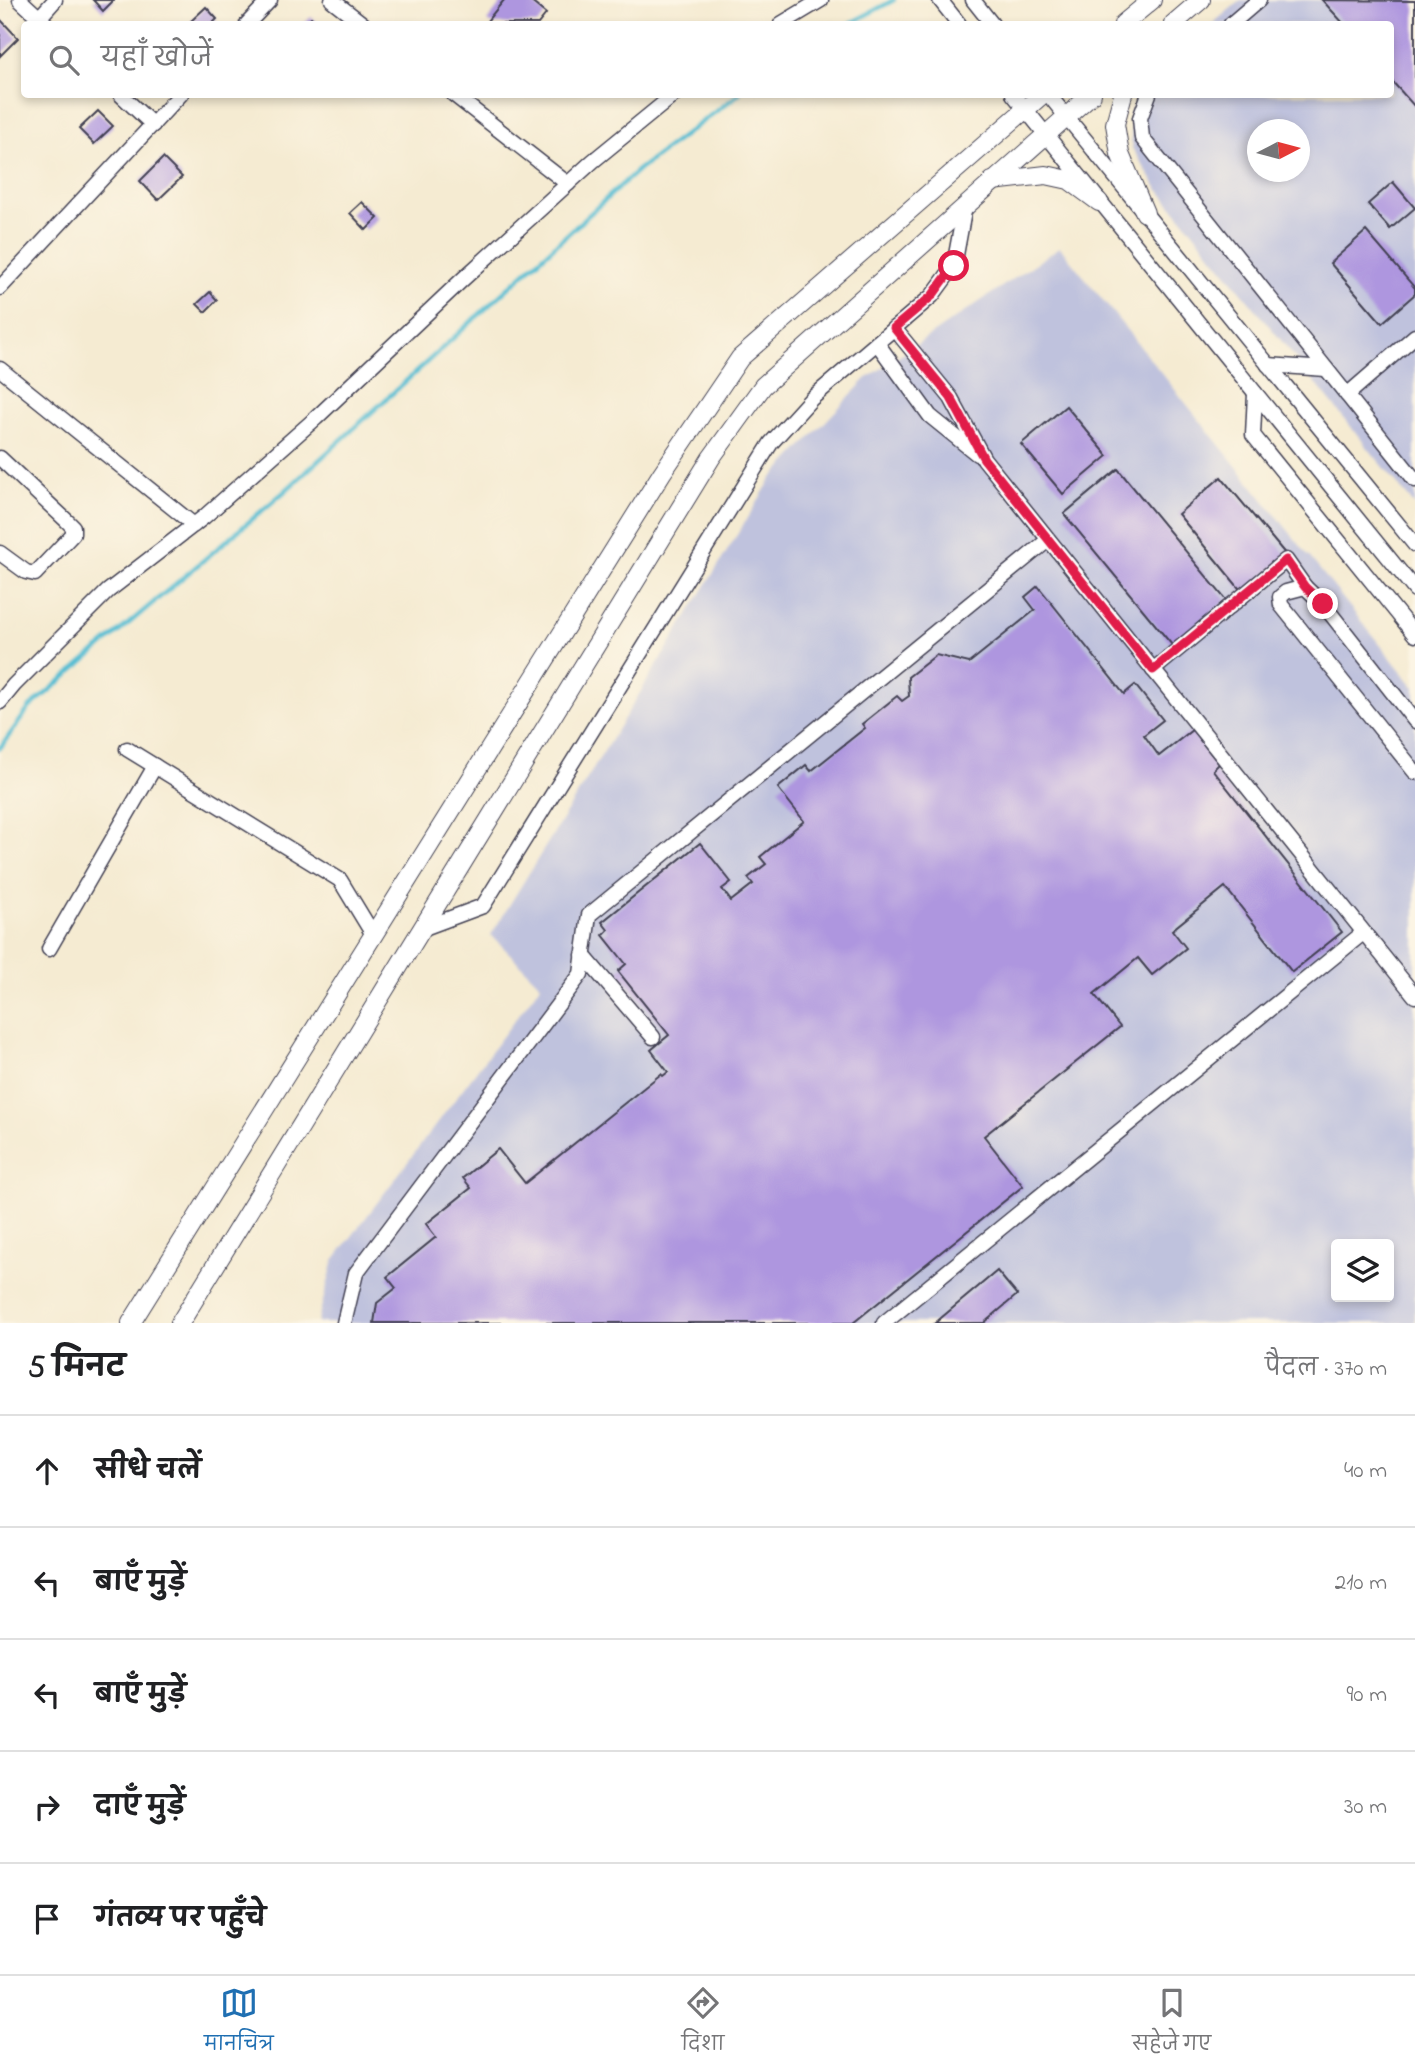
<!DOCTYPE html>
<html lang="hi">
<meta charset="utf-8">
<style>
:root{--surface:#fff;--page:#f2f2f2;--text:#202124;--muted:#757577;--line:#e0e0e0;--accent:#1f6fb2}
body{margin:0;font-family:"Indie Flower","Playpen Sans Deva",sans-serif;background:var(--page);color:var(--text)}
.controls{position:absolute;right:21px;bottom:21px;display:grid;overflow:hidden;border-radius:7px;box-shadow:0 4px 10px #0003}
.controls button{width:63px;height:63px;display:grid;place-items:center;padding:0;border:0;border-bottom:2px solid var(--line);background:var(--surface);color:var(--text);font:35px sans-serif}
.compass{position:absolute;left:1247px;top:119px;width:63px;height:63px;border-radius:50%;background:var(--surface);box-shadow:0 4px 10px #0003;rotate:84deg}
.stop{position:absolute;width:21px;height:21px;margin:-16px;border:5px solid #e11d48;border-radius:50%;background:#fff}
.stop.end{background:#e11d48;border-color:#fff;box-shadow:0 2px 7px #0008}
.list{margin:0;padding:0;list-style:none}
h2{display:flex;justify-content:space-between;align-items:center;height:91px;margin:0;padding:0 28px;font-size:30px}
h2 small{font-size:23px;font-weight:400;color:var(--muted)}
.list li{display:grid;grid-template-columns:46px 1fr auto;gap:21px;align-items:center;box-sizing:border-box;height:112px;padding:0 28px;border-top:2px solid var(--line)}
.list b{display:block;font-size:26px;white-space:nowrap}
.list em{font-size:23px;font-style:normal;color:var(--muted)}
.icon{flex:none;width:38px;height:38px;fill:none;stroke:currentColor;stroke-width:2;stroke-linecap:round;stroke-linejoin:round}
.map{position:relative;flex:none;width:1415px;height:1323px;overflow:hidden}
.search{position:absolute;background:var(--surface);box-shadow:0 4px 10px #0003;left:21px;right:21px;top:21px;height:77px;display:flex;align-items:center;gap:18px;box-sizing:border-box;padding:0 24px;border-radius:7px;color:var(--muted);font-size:26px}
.sheet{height:651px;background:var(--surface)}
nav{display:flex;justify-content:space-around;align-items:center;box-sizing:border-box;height:98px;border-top:2px solid var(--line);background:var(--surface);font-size:19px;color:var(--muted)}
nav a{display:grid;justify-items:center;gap:4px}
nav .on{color:var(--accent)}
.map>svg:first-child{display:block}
</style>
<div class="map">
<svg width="1415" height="1323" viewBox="0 0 1415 1323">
<rect width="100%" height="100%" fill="#fcf5e5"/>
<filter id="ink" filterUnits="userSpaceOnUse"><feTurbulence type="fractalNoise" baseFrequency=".0143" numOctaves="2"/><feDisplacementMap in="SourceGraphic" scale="14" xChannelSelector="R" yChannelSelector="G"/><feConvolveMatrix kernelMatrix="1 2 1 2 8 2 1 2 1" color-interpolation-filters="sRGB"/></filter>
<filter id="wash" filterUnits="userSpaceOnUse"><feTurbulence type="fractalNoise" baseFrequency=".00686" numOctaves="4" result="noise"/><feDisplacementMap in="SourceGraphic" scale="28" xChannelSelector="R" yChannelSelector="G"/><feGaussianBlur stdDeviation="1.57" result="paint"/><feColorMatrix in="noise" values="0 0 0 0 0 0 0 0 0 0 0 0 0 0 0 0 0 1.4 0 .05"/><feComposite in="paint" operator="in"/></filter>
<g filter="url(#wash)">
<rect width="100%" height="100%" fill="#f5ebd2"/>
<g fill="#bfc2dd" fill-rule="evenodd">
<path d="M1241,0H1415V506L1156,186L1132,148L1130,112L1140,95L1390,94V24H1212ZM1258,130H1300V172H1258Z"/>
<path d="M1060,247L1415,688V1323H317L334,1260L541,985L491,935L772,478L866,379ZM1336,1244H1389V1297H1336Z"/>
</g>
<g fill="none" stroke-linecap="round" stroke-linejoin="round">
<g stroke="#56bed3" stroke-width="4.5">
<path d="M849,24L894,0"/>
<path d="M0,748L30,707L284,492L638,170L739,94"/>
</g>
</g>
<g id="blocks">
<g fill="#ae96df">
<path d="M93,0H114L103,11Z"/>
<path d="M504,0H529L546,14L538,24H492L487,21Z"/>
<path d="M1322,0L1415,1V107L1390,79V24H1344Z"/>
<path d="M206,7L217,19L212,24H194L191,21Z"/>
<path d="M311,17L318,24H303Z"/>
<path d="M0,19L18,38L0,56Z"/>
<path d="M98,111L113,126L94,144L79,129Z"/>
<path d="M163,158L182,177L158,200L140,181Z"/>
<path d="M1393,182L1415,208L1390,229L1368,204Z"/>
<path d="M362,202L378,218L366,230L350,213Z"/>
<path d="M1366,231L1415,288V294L1382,323L1330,263Z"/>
<path d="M210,292L217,300L205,312L197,304Z"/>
<path d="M1066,406L1108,456L1063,494L1021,444Z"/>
<path d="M1118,469L1226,600L1172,645L1064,514Z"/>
<path d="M1221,477L1287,556L1243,593L1178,514Z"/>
<path d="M1038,586L1124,694L1135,685L1163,720L1144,735L1159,756L1192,730L1219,764L1213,770L1342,932L1292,972L1225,887L1172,930L1186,948L1152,975L1138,958L1094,994L1120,1027L984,1136L1023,1186L853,1323H374L377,1303L396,1288L387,1277L436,1237L426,1224L471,1188L463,1178L498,1149L525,1183L661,1074L663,1076L668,1072L651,1050L669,1035L618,971L626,964L603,935L608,930L602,922L700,843L731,882L722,889L731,901L753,884L748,878L766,864L760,857L804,821L778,788L806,765L811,771L865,728L862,724L897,696L902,701L909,696L908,677L936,655L969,663L1035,610L1025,597Z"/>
<path d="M997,1271L1017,1295L984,1323H935Z"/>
</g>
</g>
</g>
<g filter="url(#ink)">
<use href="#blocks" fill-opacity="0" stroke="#424052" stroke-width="2"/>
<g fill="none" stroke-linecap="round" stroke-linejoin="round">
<defs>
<g id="minor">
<path d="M20,0L46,24"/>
<path d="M332,0L363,24"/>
<path d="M940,0L959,24"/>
<path d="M973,0L992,24"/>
<path d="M39,18L55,0"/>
<path d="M247,24L270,0"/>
<path d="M781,24L821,0"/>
<path d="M1231,24L1259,0"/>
<path d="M120,94L153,125"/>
<path d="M453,94L568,184"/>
<path d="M1013,94L1415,590"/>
<path d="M1048,94L1415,545"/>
<path d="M1149,94L1140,118L1142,138L1415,480"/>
<path d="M0,288L181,94"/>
<path d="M894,328L951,398L984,459L1415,996"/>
<path d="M877,343L930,416L977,454"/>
<path d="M1268,365L1326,369"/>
<path d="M0,369L194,525"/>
<path d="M1255,393L1253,435L1415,635"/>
<path d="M1347,395L1415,336"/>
<path d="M0,458L67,521L73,527V534L35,574L26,572L0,553"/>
<path d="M1153,670L1286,560L1305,587"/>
<path d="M0,702L14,685L108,591L204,517L316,418L462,280L593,161L675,94"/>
<path d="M1415,721L1323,604L1305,587L1286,592L1280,597L1281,605L1415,772"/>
<path d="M127,749L340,880L374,936"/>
<path d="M424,928L483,906L771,443L811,399L932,296L954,266L965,206"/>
<path d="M49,949L155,766"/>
<path d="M583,955L653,1037"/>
<path d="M344,1323L356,1273L581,974L589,915L1048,540"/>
<path d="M884,1323L1363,933"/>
</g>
<g id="major">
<path d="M1123,24L1152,0"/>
<path d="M1173,24L1201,0"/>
<path d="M1123,94L1115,124L1120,154L1145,213"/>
<path d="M992,181L1046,175L1069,180L1099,202"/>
<path d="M131,1323L662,473L740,358L1043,94"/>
<path d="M180,1323L711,458L763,386L1092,94"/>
</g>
</defs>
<use href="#minor" stroke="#424052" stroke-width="17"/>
<use href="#major" stroke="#424052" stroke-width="20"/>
<use href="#minor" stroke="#fff" stroke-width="14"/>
<use href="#major" stroke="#fff" stroke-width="18"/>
</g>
</g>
<g fill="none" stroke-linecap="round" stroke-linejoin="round" filter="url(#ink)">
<path stroke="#e11d48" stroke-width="9" d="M954,266L932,296L894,328L951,398L984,459L1153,670L1286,560L1305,587L1323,604"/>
</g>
</svg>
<div class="controls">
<button><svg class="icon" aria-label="layers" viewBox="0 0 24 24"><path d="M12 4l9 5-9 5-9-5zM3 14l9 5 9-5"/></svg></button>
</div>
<svg class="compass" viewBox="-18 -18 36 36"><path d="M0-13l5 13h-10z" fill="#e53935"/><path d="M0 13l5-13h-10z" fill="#757577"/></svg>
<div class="stop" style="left:954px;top:266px"></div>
<div class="stop end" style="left:1323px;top:604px"></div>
<div class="search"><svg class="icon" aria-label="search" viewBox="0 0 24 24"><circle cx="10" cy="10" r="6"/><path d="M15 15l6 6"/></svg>यहाँ खोजें</div>
</div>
<section class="sheet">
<h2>5 मिनट<small>पैदल · 370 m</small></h2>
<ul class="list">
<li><svg class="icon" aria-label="ahead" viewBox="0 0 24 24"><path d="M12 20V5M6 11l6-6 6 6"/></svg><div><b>सीधे चलें</b></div><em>40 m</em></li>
<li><svg class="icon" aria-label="left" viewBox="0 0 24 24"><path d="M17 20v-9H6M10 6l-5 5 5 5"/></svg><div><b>बाएँ मुड़ें</b></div><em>210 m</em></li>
<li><svg class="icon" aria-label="left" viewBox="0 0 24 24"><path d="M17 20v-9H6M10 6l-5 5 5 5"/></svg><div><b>बाएँ मुड़ें</b></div><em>90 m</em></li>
<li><svg class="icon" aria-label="right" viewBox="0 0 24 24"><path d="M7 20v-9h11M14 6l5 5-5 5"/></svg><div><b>दाएँ मुड़ें</b></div><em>30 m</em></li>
<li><svg class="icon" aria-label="arrive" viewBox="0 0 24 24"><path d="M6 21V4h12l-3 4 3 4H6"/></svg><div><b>गंतव्य पर पहुँचे</b></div></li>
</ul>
</section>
<nav>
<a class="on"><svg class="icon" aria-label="map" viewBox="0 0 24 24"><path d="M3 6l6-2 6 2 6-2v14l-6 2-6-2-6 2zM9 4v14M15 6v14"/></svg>मानचित्र</a>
<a><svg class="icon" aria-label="directions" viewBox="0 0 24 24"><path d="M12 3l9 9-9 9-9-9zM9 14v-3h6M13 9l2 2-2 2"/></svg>दिशा</a>
<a><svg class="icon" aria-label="saved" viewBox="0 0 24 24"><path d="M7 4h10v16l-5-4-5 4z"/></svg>सहेजे गए</a>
</nav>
